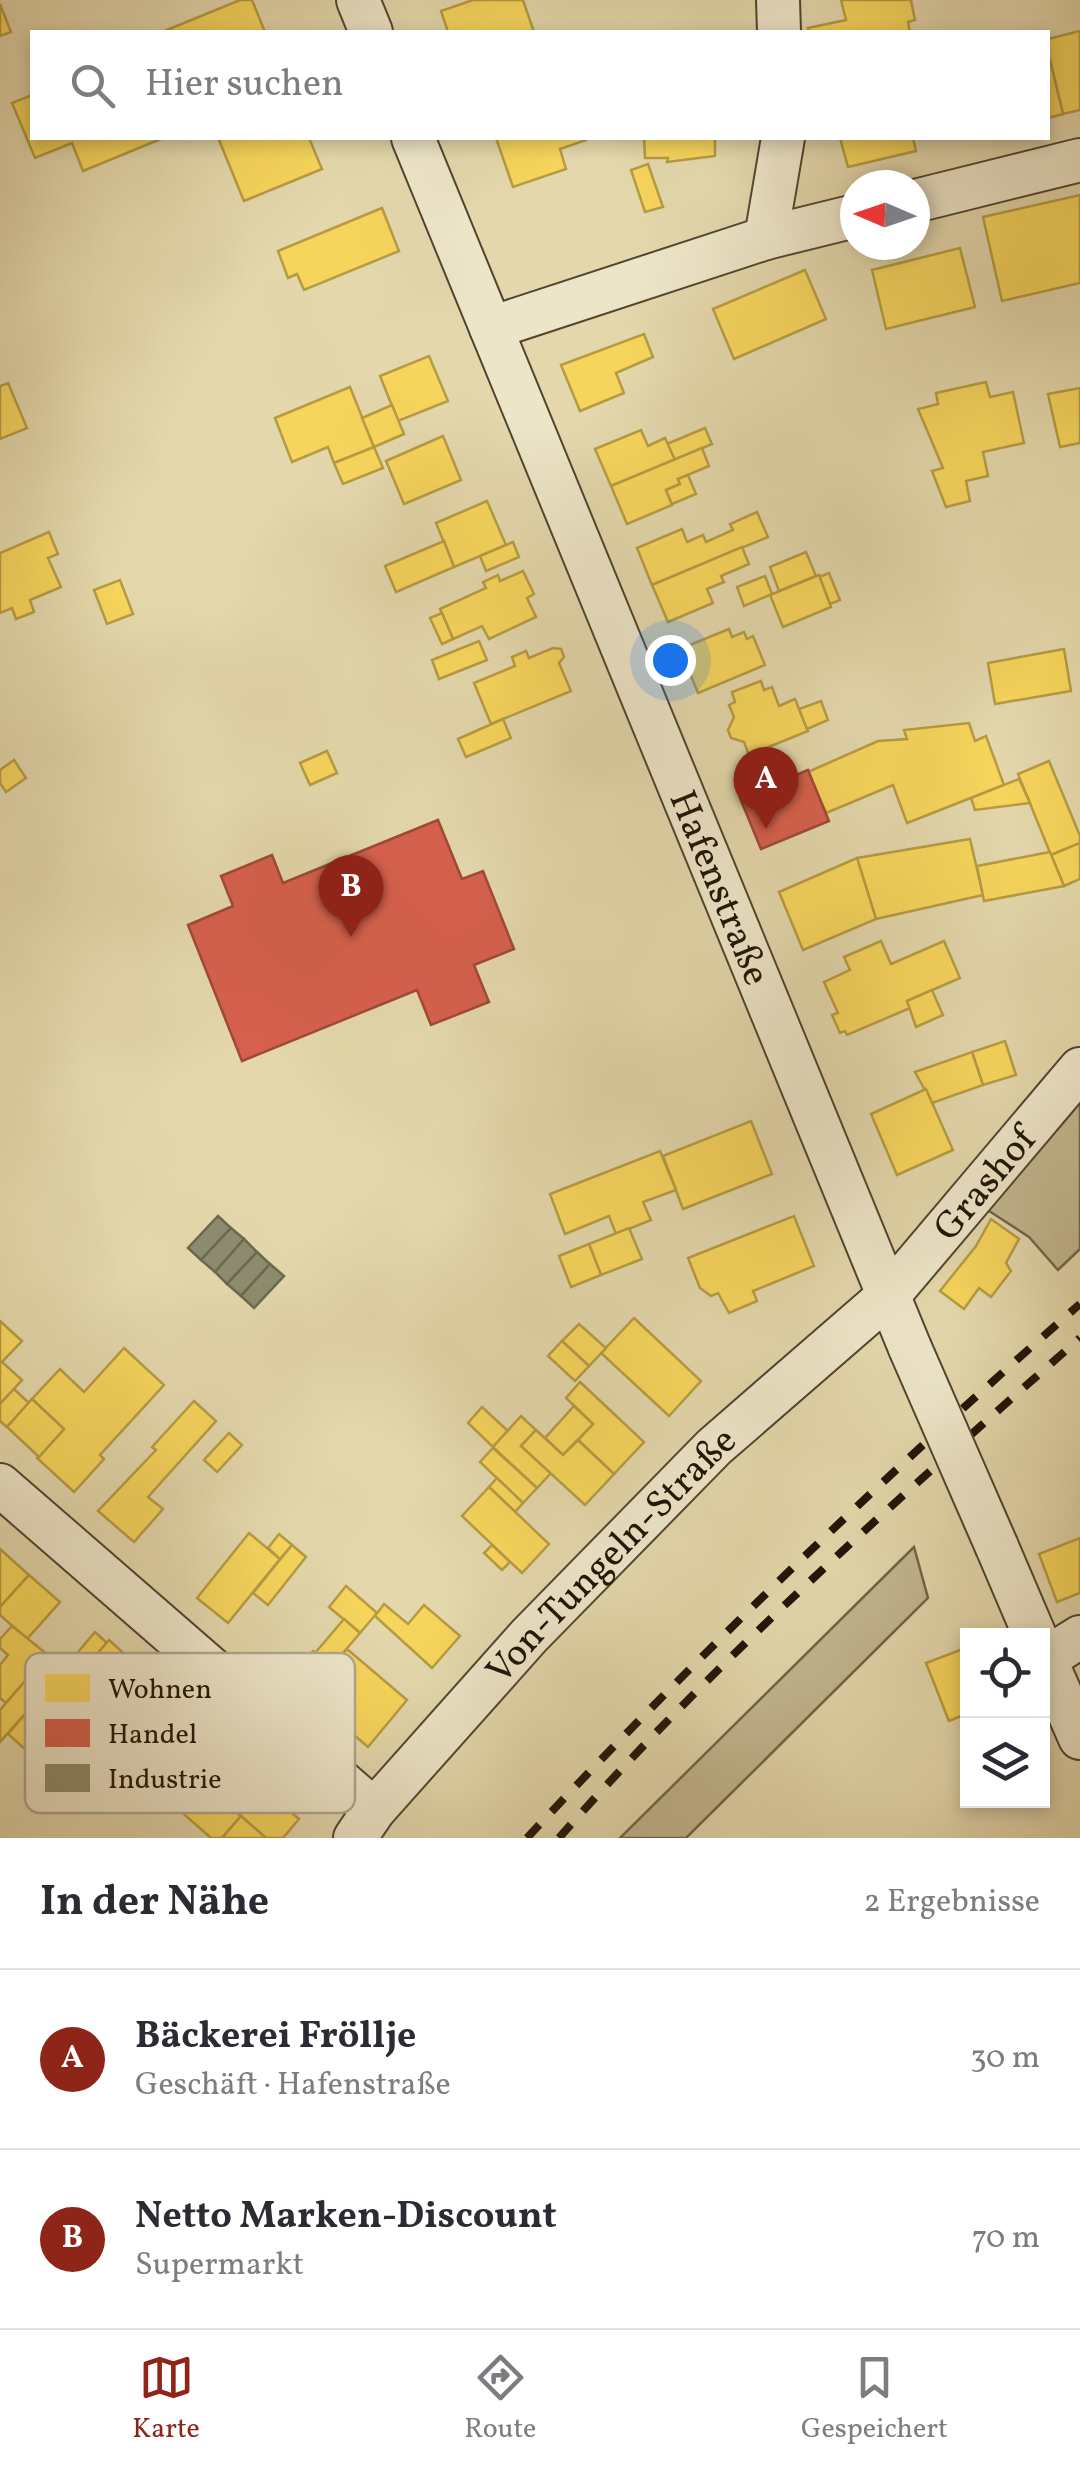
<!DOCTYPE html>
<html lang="de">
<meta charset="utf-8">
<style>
:root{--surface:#fff;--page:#f2f2f3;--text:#2b2b33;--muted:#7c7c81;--line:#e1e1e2;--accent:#8f2418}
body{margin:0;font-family:Vollkorn,serif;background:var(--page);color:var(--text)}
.controls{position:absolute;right:30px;bottom:30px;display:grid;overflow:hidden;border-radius:0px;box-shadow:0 5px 15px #0003}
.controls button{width:90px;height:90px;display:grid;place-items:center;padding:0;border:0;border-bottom:2px solid var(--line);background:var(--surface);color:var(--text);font:50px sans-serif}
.compass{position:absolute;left:840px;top:170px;width:90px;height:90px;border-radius:50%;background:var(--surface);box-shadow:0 5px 15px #0003;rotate:272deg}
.you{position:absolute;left:670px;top:660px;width:35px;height:35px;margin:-25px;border:8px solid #fff;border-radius:50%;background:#1a73e8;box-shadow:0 0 0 15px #1a73e833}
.badge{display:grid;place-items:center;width:65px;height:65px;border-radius:50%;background:var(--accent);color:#fff;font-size:32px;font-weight:700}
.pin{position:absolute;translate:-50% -82px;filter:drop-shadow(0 2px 5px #0008)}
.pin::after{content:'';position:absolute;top:52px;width:35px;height:30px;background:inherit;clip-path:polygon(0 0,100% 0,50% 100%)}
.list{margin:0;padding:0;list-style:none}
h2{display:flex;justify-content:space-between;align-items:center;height:130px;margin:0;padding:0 40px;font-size:42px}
h2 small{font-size:32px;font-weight:400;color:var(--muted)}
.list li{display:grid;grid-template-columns:65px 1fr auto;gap:30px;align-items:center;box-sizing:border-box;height:180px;padding:0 40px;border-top:2px solid var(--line)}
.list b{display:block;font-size:38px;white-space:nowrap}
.list p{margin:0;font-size:32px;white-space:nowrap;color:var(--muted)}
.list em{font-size:32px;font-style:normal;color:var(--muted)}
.icon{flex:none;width:55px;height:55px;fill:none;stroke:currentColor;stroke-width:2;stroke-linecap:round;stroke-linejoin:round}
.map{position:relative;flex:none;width:1080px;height:1838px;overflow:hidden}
.search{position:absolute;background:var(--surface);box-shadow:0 5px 15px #0003;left:30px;right:30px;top:30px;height:110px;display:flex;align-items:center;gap:25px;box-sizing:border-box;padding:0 35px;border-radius:0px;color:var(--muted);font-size:38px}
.sheet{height:490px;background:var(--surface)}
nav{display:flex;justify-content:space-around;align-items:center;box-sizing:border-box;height:140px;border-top:2px solid var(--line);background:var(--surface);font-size:28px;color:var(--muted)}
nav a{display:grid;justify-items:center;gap:5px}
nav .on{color:var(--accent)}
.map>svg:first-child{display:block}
</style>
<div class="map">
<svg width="1080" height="1838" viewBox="0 0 1080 1838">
<rect width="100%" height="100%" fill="#e3d7ab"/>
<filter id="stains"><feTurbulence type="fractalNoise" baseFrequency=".002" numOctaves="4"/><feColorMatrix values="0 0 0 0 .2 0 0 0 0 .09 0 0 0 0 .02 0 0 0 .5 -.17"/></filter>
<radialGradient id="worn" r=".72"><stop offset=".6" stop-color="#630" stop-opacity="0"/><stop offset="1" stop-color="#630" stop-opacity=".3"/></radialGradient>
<g fill="#c2b68f" stroke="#71654b" stroke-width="2.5">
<path d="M1080,1099V1249L1058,1270L1029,1237L986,1209Z"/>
<path d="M914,1547L928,1598L686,1838H620Z"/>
</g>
<g fill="#f6d55c" stroke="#b69b42" stroke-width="2.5">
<path d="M240,0H252L265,32H162Z"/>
<path d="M473,0H523L534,32H448L441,11Z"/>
<path d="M841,0H911L915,20L908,22L910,32H809L808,28L846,20Z"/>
<path d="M0,4L11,32L0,36Z"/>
<path d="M1080,31V110L1063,114L1048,52V39Z"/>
<path d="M1048,52L1063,114L1048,118Z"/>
<path d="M32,95V138H163L83,171L72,143L35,158L12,103Z"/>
<path d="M225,138H309L322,169L244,201L219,140Z"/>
<path d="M496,138H585L586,140L560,149L566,169L513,187Z"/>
<path d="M644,138H715V156L667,162L668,158H645Z"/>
<path d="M840,138H913L916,151L848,167Z"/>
<path d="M648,164L663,207L645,212L631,170Z"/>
<path d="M1080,195V283L1002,301L983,217Z"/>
<path d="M382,208L399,251L304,290L297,274L288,278L278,251Z"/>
<path d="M960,248L975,307L886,329L872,270Z"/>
<path d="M805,270L826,319L734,359L713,309Z"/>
<path d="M644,334L653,357L616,373L624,393L580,411L561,365Z"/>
<path d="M429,356L448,401L398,421L380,376Z"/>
<path d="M986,382L990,397L1013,392L1024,443L983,452L988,476L966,481L970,501L946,507L932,471L943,468L918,409L938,404L936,393Z"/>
<path d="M8,383L27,428L0,439V386Z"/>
<path d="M350,387L374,447L334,463L328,447L292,462L275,418Z"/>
<path d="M1080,388V443L1060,447L1048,394Z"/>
<path d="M392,405L404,434L374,447L362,418Z"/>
<path d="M705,428L712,444L675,460L667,444Z"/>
<path d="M641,430L648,446L665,438L675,460L611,486L595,449Z"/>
<path d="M443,436L461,480L404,504L386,461Z"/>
<path d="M374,447L383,468L343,484L334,463Z"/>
<path d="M702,448L709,466L678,479L680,484L666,490L672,505L627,524L611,486Z"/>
<path d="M688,475L696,494L672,504L666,490L680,484L678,479Z"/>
<path d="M487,501L506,545L454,567L436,523Z"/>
<path d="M757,512L768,537L652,585L637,548L682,529L687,542L703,535L706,542L733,530L730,524Z"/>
<path d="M49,532L58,554L48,558L61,587L30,600L34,612L16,619L12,608L0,613V553Z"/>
<path d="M444,541L454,567L396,592L385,566Z"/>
<path d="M513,542L519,557L486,571L480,556Z"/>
<path d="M742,547L749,564L721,576L724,582L707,589L713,603L668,622L652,585Z"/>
<path d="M806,552L816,576L779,591L770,567Z"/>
<path d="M523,571L534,594L527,598L536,617L489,639L482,626L453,639L440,609L486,588L483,582L498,575L500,581Z"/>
<path d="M829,573L840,600L830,604L819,577Z"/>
<path d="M819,575L831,607L783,627L770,595Z"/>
<path d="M765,576L772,594L744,606L737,587Z"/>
<path d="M120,580L133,614L107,624L94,590Z"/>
<path d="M442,613L453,639L442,644L430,618Z"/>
<path d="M729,629L732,637L744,632L747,639L753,636L765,665L698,693L680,649Z"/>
<path d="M479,641L487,660L439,679L432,660Z"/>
<path d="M553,648L561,649L564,657L559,663L571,691L491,724L474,683L515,666L512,657L526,651L529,658Z"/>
<path d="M1064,649L1071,691L995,704L988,663Z"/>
<path d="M761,681L764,690L772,687L779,706L795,699L808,731L749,755L744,742L731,738L728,730L734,717L729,705L735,702L732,692Z"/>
<path d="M821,701L828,720L807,729L799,709Z"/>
<path d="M503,719L511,738L466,757L458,739Z"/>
<path d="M969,723L975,741L986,736L1004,785L907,823L893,785L826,813L808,772L878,741L907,739L904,730Z"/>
<path d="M327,751L337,773L310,785L300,763Z"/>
<path d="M14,760L26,778L6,792L0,783V770Z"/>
<path d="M1049,761L1080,836V843L1051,855L1018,774Z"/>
<path d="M1019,779L1030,803L975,810L971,798Z"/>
<path d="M970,839L983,895L876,919L857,858Z"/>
<path d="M1080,843V879L1064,886L1051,855Z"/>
<path d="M1050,852L1064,886L984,901L977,866Z"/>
<path d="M857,858L876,919L803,950L779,892Z"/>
<path d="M881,941L891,964L944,941L960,978L907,1001L910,1008L847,1035L845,1031L840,1033L832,1015L838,1013L824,982L850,970L844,957Z"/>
<path d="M932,990L943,1015L916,1027L907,1001Z"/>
<path d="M1005,1041L1016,1075L983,1085L972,1052Z"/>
<path d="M972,1052L983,1085L932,1103L915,1072Z"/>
<path d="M926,1089L953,1150L897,1175L871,1114Z"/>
<path d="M751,1121L772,1174L683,1209L663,1156Z"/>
<path d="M660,1151L676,1190L643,1202L651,1220L616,1234L609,1216L565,1234L550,1194Z"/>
<path d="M794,1216L814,1266L753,1291L757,1301L729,1313L718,1293L711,1296L700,1288L688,1258Z"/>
<path d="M991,1219L1019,1239L1006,1263L1011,1271L991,1297L979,1288L964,1309L940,1291L976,1246Z"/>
<path d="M629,1228L642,1259L601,1275L589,1244Z"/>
<path d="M589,1244L601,1275L571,1287L559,1256Z"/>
<path d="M634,1318L701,1381L669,1416L601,1353Z"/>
<path d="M0,1321L22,1341L2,1362L22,1380L0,1404Z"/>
<path d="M579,1324L606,1348L589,1366L562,1341Z"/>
<path d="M562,1341L589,1366L575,1381L548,1356Z"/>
<path d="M124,1348L164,1385L100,1455L104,1459L74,1492L37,1458L64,1429L32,1399L60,1369L84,1392Z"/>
<path d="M580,1382L644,1442L614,1474L578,1440L593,1424L566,1398Z"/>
<path d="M14,1389L29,1403L7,1427L0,1421V1404Z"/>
<path d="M32,1399L64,1429L39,1457L7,1427Z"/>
<path d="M194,1401L216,1421L148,1497L163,1509L134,1542L98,1511L156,1450L152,1447Z"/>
<path d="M574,1406L593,1424L563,1455L545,1438Z"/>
<path d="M482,1407L508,1431L493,1447L468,1423Z"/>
<path d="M521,1416L536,1430L521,1446L551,1473L537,1488L493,1447Z"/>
<path d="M536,1430L563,1455L578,1440L614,1474L585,1505L521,1446Z"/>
<path d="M229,1433L242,1445L217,1472L204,1460Z"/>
<path d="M493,1448L537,1488L523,1503L480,1462Z"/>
<path d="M497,1478L523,1503L515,1512L489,1487Z"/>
<path d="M489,1487L549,1544L522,1573L462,1516Z"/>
<path d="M249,1533L280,1559L228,1623L197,1598Z"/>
<path d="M279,1534L292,1545L280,1559L268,1548Z"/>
<path d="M1080,1538V1593L1057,1602L1039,1554Z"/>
<path d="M292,1545L306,1557L268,1605L253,1593Z"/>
<path d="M492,1545L510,1562L502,1570L484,1553Z"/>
<path d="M0,1549L29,1575L0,1607Z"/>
<path d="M29,1575L60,1602L27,1639L0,1615V1607Z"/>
<path d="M346,1586L377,1613L360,1633L329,1607Z"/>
<path d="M384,1604L408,1624L424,1605L460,1636L432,1668L375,1616Z"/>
<path d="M344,1619L360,1633L331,1667L315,1653Z"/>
<path d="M12,1626L48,1655L6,1703L0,1698V1665L8,1655L0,1648V1639Z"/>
<path d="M95,1632L107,1643L79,1675L67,1665Z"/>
<path d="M109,1640L140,1668L109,1703L79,1675Z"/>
<path d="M968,1647V1713L949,1721L926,1663Z"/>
<path d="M347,1649L407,1700L368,1747L307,1695Z"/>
<path d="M313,1651L331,1667L310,1692L292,1676Z"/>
<path d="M32,1673L48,1688L0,1742V1710Z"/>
<path d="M48,1688L87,1723L47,1769L8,1734Z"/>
<path d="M209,1742L299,1819L283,1838H266L186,1769Z"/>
<path d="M201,1783L241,1816L222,1838H211L178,1809Z"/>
<path d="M241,1816L266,1838H222Z"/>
</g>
<g fill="#d6604d" stroke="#9f4938" stroke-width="2.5">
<path d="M808,770L829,821L761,849L740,798L767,787L764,780L786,771L789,778Z"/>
<path d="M438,820L462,879L483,871L514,949L474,965L489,1002L431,1025L417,990L242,1061L188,925L233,906L221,876L272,855L283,883Z"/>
</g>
<g fill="#8c8c6e" stroke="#6c684f" stroke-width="2.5">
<path d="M218,1216L231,1228L201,1260L188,1248Z"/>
<path d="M231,1228L244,1239L215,1272L201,1260Z"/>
<path d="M244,1239L257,1252L227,1284L215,1272Z"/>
<path d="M257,1252L270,1264L241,1296L227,1284Z"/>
<path d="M270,1264L284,1276L254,1308L241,1296Z"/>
</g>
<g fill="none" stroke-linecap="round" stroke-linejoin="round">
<defs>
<g id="minor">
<path d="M358,0L371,32"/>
<path d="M778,0L779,32"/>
<path id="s1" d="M413,138L910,1348"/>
<path d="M915,201L1080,160"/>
<path d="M766,238L783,138"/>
<path d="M491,328L766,238L855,216"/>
<path d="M0,1485L374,1810"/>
<path d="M997,1547L1035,1636"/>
<path d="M1042,1652L1080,1738"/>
<path d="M1045,1659L1080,1637"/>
<path id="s2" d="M355,1838L374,1810L529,1636L714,1447L889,1295L1080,1069"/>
</g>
</defs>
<use href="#minor" stroke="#514530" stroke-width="46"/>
<use href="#minor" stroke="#ede5c8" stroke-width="42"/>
<g stroke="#201407" stroke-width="8" stroke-dasharray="18 18" stroke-linecap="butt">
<path d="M527,1838C702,1650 887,1473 1080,1304"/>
<path d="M559,1838C718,1657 900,1497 1080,1338"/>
</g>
<defs>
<path id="minor-bridge" d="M910,1348L997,1547"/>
</defs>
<use href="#minor-bridge" stroke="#514530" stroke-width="46" stroke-linecap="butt"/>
<use href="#minor-bridge" stroke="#ede5c8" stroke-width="42"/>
</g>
<g text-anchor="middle" stroke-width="10" stroke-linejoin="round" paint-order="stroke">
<g font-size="38" fill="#201407" stroke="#ede5c8">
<text dy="13" stroke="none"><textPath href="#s1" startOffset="810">Hafenstraße</textPath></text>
<text dy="13" stroke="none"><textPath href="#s2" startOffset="910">Grashof</textPath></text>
<text dy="13" stroke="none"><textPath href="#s2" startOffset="382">Von-Tungeln-Straße</textPath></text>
</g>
</g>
<rect x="25" y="1653" width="330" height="160" rx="15" fill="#ede5c8" stroke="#b0a68e" stroke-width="2.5"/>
<rect x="45" y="1674" width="45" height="28" fill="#f6d55c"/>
<rect x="45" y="1719" width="45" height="28" fill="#d6604d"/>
<rect x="45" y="1764" width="45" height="28" fill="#8c8c6e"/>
<g font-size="28" fill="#201407">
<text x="108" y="1698">Wohnen</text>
<text x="108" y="1743">Handel</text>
<text x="108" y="1788">Industrie</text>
</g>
<rect width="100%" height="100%" filter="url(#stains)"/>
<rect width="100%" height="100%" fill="url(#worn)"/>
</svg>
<div class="controls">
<button><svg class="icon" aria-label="locate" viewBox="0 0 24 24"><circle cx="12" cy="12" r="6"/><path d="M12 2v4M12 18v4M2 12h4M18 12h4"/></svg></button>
<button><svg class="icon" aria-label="layers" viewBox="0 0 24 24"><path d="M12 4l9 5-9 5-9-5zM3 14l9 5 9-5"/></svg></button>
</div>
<svg class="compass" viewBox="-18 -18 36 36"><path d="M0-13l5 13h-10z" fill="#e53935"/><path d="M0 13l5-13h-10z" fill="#7c7c81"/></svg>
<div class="you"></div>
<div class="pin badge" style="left:766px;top:829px">A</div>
<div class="pin badge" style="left:351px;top:937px">B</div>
<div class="search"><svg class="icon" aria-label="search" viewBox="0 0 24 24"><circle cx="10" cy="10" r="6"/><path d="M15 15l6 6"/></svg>Hier suchen</div>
</div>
<section class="sheet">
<h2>In der Nähe<small>2 Ergebnisse</small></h2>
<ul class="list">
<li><span class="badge">A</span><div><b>Bäckerei Fröllje</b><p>Geschäft · Hafenstraße</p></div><em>30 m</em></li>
<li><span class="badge">B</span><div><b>Netto Marken-Discount</b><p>Supermarkt</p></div><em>70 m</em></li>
</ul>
</section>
<nav>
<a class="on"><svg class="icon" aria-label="map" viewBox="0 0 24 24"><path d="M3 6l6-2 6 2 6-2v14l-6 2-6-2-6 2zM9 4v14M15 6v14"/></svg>Karte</a>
<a><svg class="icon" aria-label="directions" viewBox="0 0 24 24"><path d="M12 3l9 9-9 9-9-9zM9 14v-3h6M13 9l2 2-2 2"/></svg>Route</a>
<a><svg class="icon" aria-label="saved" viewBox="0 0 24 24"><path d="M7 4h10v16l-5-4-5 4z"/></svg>Gespeichert</a>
</nav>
